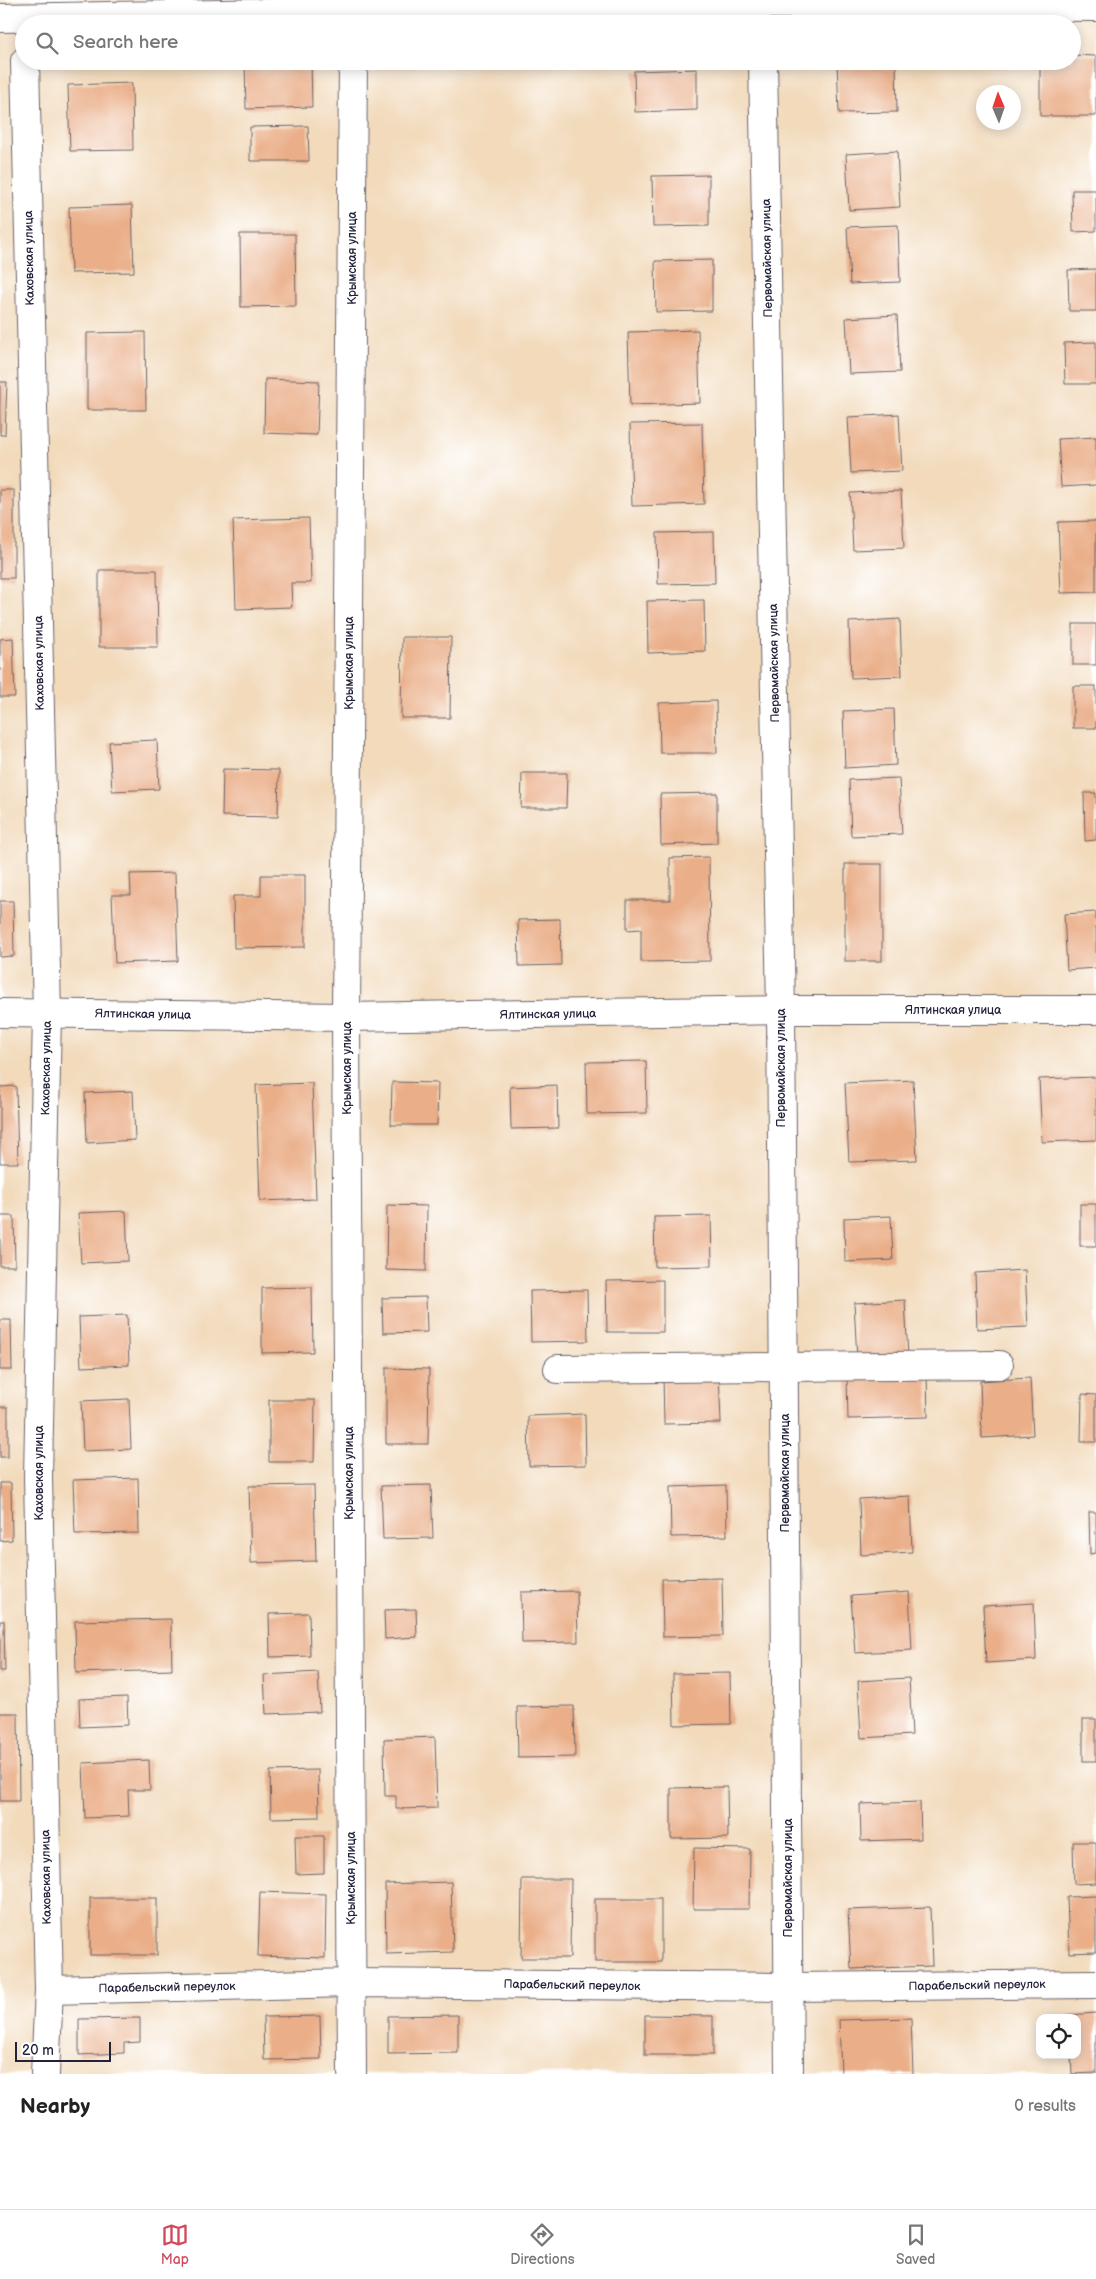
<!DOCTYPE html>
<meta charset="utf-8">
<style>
:root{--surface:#fff;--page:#f6f6f6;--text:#222;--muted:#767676;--line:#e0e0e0;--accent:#d1495b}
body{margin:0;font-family:"Balsamiq Sans",sans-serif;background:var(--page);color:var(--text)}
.controls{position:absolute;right:15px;bottom:15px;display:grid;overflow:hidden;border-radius:10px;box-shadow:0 2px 12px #0003}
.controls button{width:45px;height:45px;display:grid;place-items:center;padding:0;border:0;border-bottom:1px solid var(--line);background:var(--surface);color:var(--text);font:25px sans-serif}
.compass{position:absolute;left:976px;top:85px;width:45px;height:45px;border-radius:50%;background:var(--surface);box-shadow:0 2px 12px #0003;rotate:358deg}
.scale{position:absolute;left:15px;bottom:12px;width:96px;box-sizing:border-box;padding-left:5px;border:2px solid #22223b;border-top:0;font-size:14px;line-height:18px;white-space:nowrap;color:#22223b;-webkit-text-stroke:4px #fff;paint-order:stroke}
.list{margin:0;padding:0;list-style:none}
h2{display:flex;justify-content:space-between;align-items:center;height:65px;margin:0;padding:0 20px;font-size:21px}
h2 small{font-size:16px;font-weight:400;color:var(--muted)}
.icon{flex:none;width:28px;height:28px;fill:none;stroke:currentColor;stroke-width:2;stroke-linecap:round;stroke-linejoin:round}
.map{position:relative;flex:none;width:1096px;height:2074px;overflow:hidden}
.search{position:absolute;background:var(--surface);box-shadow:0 2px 12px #0003;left:15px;right:15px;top:15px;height:55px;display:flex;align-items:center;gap:12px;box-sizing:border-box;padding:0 18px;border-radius:28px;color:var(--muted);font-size:19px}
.sheet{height:135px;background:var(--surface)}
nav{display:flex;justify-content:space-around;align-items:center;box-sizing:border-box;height:70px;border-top:1px solid var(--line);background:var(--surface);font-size:14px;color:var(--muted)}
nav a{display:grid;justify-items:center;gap:2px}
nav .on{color:var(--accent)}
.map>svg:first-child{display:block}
</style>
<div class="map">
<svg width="1096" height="2074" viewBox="0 0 1096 2074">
<rect width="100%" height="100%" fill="#fff"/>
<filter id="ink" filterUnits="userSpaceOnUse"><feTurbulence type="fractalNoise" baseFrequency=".02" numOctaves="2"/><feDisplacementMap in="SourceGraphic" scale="10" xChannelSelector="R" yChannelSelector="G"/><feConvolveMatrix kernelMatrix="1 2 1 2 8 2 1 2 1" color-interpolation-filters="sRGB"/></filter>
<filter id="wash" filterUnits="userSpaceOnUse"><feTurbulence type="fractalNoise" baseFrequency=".0096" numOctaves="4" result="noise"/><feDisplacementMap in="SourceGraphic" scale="20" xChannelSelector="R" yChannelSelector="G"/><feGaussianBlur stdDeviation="1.12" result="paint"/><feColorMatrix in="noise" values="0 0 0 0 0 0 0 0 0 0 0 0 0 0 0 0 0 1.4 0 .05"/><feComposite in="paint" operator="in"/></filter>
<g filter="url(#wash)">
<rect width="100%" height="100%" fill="#f2dabb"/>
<g id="blocks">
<g fill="#eaae88">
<path d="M1072,55L1096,56V116H1040V61H1072Z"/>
<path d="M245,61H311L312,107L246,109Z"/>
<path d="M837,61H896L897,112L839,113Z"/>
<path d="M697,69V110L635,112L634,71Z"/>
<path d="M132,83L133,150L70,151L68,85Z"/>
<path d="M308,126L309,161H250V127Z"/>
<path d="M897,151L900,207L849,210L846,154Z"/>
<path d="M709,175V226L653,227L652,176Z"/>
<path d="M1072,190H1096V231L1073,232Z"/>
<path d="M132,205L134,272L71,273L69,207Z"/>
<path d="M898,225L900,282L850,284L847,227Z"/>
<path d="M240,234H295L296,306L241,307Z"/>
<path d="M712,260V311L656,312L655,261Z"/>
<path d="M1096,269V311H1069L1068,270Z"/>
<path d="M897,315L900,372L849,374L846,318Z"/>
<path d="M698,330L700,403L630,405L628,332Z"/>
<path d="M145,332L146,410H87V333Z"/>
<path d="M1096,342V384H1065L1064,343Z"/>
<path d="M265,379L319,381L317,435L264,433Z"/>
<path d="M0,382H7L5,435H0Z"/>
<path d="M899,414L902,471L851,473L848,417Z"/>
<path d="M702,423L704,504L632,506L630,424Z"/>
<path d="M1096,437V485L1061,487L1058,439Z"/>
<rect x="0" y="490" width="14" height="88"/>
<path d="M901,491L904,548L853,550L850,493Z"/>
<path d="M309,518L311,583H291L292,607L236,609L233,520Z"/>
<path d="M1096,521V592L1061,593L1058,522Z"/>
<path d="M714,532L715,583L658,584L657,533Z"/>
<path d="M99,570H157L158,647H99Z"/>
<path d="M704,600L705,651L648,653L647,601Z"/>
<path d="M900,619L902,676L851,678L849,622Z"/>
<rect x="1073" y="624" width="23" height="41"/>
<path d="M402,637H451L450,718H401Z"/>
<path d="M13,638L15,697H0V639Z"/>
<rect x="1073" y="686" width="23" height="42"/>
<path d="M716,701L717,753H660L659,703Z"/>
<path d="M894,709L896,765L845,768L843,711Z"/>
<path d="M157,740L159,789L112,791L109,742Z"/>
<path d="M223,769L279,770L278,817L222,816Z"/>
<path d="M522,773H567L566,808H521Z"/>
<path d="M899,778L902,834L851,836L849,780Z"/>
<path d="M717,793V843L661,845L660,794Z"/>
<path d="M1084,793H1096V840L1085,841Z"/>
<path d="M709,857L710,961L641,962V929L627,930V900H670V858Z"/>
<rect x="845" y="864" width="37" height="97"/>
<path d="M175,873L178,961L115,963L112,895H131L130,874Z"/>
<path d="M261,875H305V947L234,948L233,896H261Z"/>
<path d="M0,901H13L14,956L0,957Z"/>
<path d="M1096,912V968L1067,970L1064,914Z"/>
<path d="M560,919L561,965L519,966L518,920Z"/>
<path d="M646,1061L647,1113L587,1114L586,1062Z"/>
<path d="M1096,1077V1140L1042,1142L1039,1079Z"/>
<path d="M913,1080L917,1160L849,1162L845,1083Z"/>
<path d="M392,1082L438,1083L437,1125H391Z"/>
<path d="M312,1083L316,1199L260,1201L256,1085Z"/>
<path d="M557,1085L558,1128L511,1129L510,1087Z"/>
<path d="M16,1086L18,1163H0V1087Z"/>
<path d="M133,1091L135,1140L87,1143L85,1093Z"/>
<rect x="1080" y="1204" width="16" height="42"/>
<path d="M387,1205L427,1206L426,1271L386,1270Z"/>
<path d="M126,1211L128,1261L81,1263L78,1213Z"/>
<path d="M0,1216H14L15,1266H0Z"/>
<path d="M711,1216L712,1266L655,1267L654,1217Z"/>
<path d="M891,1216L893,1260L845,1262L844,1218Z"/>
<path d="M1025,1270L1028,1327L977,1329L975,1273Z"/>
<path d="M663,1280V1332H607L606,1281Z"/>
<path d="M312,1287L313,1352L262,1353V1288Z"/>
<path d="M587,1290L588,1341L531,1342L530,1291Z"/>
<path d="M426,1297L427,1332L383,1333L382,1298Z"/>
<path d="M905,1300L908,1357L857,1359L854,1303Z"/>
<path d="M127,1315L129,1365L81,1367L79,1317Z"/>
<path d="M0,1320H11L12,1370H0Z"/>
<path d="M386,1368L429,1369L428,1444H386Z"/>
<path d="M719,1372L721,1423L664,1424L663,1374Z"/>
<path d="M927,1375L928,1417L848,1419L847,1377Z"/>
<path d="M1030,1378L1033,1435L982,1438L980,1381Z"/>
<path d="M1082,1394L1096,1395V1442H1081Z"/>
<path d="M129,1399L131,1449L83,1451L81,1401Z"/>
<path d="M269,1400H315L314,1462H269Z"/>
<rect x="0" y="1407" width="8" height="50"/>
<path d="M585,1414L586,1465L529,1466L528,1416Z"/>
<path d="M138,1478L139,1533L75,1534L73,1480Z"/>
<path d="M0,1483H11L12,1540L0,1541Z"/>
<path d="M314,1485L316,1561L251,1563L249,1486Z"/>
<path d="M431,1485L433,1538L383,1539L381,1486Z"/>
<path d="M726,1485L727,1536L671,1537L670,1487Z"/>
<path d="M910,1496L912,1552L861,1555L859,1499Z"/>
<path d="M1089,1512H1096V1553L1090,1554Z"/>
<path d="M722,1578L723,1636L663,1637L662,1579Z"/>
<path d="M577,1591L578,1642L522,1643L521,1592Z"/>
<path d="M909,1592L912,1650L855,1653L851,1596Z"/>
<path d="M1034,1603L1036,1660L986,1663L983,1606Z"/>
<path d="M416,1609L417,1637L385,1639L384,1610Z"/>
<path d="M309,1613L310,1656L270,1657L269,1614Z"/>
<path d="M171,1619L172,1670L76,1673L75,1621Z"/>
<path d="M0,1621H4L5,1671H0Z"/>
<path d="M318,1672L320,1712L266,1714L264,1675Z"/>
<path d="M730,1673L731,1724L674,1725L673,1674Z"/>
<path d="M909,1678L912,1735L861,1738L858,1681Z"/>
<path d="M127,1697L128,1725L80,1727L79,1699Z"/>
<path d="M574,1706L575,1757L518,1758L517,1707Z"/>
<path d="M0,1713H18L19,1801H0Z"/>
<rect x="1083" y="1719" width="13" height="42"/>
<path d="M435,1737L437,1808L396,1809V1796H385L384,1739Z"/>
<path d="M149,1760L150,1790H128L129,1816L85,1818L83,1763Z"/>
<path d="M318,1770L319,1817L271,1818L270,1771Z"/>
<path d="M727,1787L728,1838L671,1839V1788Z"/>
<path d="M920,1802L921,1839L861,1841L860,1804Z"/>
<path d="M295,1836H324V1873L296,1874Z"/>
<path d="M1073,1842H1096V1883L1074,1884Z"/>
<path d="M694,1848L750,1849L749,1909H693Z"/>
<path d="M522,1879H571L570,1958H521Z"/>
<path d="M451,1882L453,1952L386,1954L385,1884Z"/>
<path d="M260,1892L326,1894L325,1958L258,1956Z"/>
<path d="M1096,1896V1952L1069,1953L1067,1897Z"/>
<rect x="90" y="1898" width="67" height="57"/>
<rect x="595" y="1899" width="66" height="63"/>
<path d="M930,1907L932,1966L851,1969L848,1910Z"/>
<path d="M1096,2013V2073L1072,2074L1071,2055H1077V2018H1068V2015Z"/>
<path d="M458,2015V2053L388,2054V2016Z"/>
<path d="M645,2015L713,2016V2055H645Z"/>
<path d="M320,2016L321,2059L264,2060L263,2017Z"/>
<path d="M140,2018V2042L124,2043V2053L79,2055V2019Z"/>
<path d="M911,2018L913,2074H841L839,2020Z"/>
</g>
</g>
</g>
<g filter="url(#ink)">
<use href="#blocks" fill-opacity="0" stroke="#6b6268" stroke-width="1"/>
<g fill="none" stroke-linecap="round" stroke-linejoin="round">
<defs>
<g id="minor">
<path d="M0,18L761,4L1096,7"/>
<path d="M25,61L47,1013L38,1477L49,1990L45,2074"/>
<path d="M763,61L781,1010L789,2074"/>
<path d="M0,1013L346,1017L781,1010H1096"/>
<path d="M558,1369L999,1365"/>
<path d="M49,1990L351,1983L789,1987L1096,1984"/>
<path d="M352,2074L346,1017L353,61"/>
</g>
</defs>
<use href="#minor" stroke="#6b6268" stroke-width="30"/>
<use href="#minor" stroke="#fff" stroke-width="28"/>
</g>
</g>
<g text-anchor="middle" stroke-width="4.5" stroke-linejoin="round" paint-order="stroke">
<g font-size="12" fill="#22223b" stroke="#fff">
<text transform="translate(29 258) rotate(-91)" y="4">Каховская улица</text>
<text transform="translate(352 258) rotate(-90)" y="4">Крымская улица</text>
<text transform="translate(767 258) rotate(-91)" y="4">Первомайская улица</text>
<text transform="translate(39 663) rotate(-91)" y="4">Каховская улица</text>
<text transform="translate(349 663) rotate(-90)" y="4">Крымская улица</text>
<text transform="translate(774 663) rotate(-91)" y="4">Первомайская улица</text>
<text x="953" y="1014">Ялтинская улица</text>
<text transform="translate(143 1014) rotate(1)" y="4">Ялтинская улица</text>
<text transform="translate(548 1014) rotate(-1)" y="4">Ялтинская улица</text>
<text transform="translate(46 1068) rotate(-89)" y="4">Каховская улица</text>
<text transform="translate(347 1068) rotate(-90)" y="4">Крымская улица</text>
<text transform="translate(781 1068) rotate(-90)" y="4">Первомайская улица</text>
<text transform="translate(39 1473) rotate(-90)" y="4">Каховская улица</text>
<text transform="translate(349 1473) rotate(-90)" y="4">Крымская улица</text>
<text transform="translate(785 1473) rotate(-90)" y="4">Первомайская улица</text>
<text transform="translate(46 1877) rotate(-91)" y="4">Каховская улица</text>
<text transform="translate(351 1878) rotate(-90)" y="4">Крымская улица</text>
<text transform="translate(788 1878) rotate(-90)" y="4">Первомайская улица</text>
<text transform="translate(572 1985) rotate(1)" y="4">Парабельский переулок</text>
<text transform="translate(977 1985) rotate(-1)" y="4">Парабельский переулок</text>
<text transform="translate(167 1987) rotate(-1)" y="4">Парабельский переулок</text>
</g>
</g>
</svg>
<div class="controls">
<button><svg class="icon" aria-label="locate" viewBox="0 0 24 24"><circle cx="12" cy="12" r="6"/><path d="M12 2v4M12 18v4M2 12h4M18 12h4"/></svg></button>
</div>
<svg class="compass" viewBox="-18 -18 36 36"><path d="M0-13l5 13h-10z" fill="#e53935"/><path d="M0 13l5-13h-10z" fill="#767676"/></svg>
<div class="scale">20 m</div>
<div class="search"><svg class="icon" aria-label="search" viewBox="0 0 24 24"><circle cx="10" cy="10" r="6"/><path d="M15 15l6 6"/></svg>Search here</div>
</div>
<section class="sheet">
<h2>Nearby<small>0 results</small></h2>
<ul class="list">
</ul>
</section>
<nav>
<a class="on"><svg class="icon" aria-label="map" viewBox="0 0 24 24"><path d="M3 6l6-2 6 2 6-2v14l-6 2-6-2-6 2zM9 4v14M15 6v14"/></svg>Map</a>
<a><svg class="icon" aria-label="directions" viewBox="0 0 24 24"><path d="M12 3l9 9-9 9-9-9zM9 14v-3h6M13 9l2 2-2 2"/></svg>Directions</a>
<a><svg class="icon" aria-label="saved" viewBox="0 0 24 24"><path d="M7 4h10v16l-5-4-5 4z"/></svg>Saved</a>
</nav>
